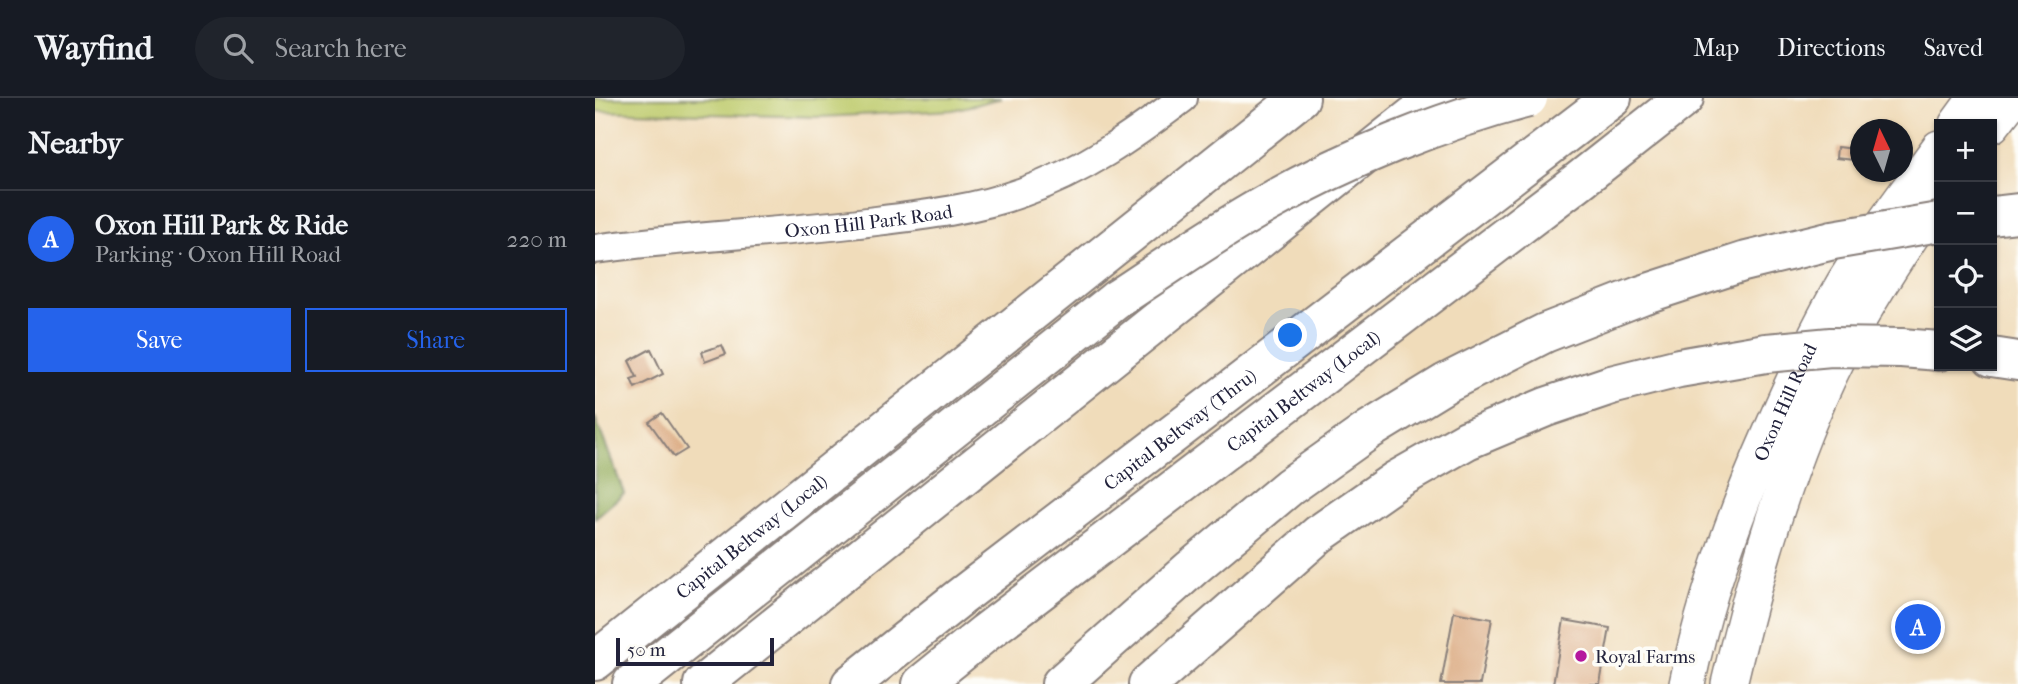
<!DOCTYPE html>
<meta charset="utf-8">
<style>
:root{--surface:#171b24;--page:#20242c;--text:#f1f3f6;--muted:#9ea1a6;--line:#363941;--accent:#2563eb}
body{margin:0;font-family:"IM FELL French Canon",serif;background:var(--page);color:var(--text)}
.controls{position:absolute;right:21px;top:21px;display:grid;overflow:hidden;border-radius:0px;box-shadow:0 2px 5px #0004}
.controls button{width:63px;height:63px;display:grid;place-items:center;padding:0;border:0;border-bottom:2px solid var(--line);background:var(--surface);color:var(--text);font:35px sans-serif}
.compass{position:absolute;left:1255px;top:21px;width:63px;height:63px;border-radius:50%;background:var(--surface);box-shadow:0 2px 5px #0004;rotate:355deg}
.scale{position:absolute;left:21px;bottom:18px;width:158px;box-sizing:border-box;padding-left:7px;border:4px solid #22223b;border-top:0;font-size:19px;line-height:24px;white-space:nowrap;color:#22223b;-webkit-text-stroke:5px #fdfcf7;paint-order:stroke}
.you{position:absolute;left:696px;top:238px;width:24px;height:24px;margin:-18px;border:5px solid #fff;border-radius:50%;background:#1a73e8;box-shadow:0 0 0 10px #1a73e833}
.badge{display:grid;place-items:center;width:46px;height:46px;border-radius:50%;background:var(--accent);color:#fff;font-size:23px;font-weight:700}
.pin{position:absolute;translate:-50% -50%;border:4px solid #fff;box-shadow:0 2px 7px #0006}
.list{margin:0;padding:0;list-style:none}
h2{display:flex;justify-content:space-between;align-items:center;height:91px;margin:0;padding:0 28px;font-size:30px}
h2 small{font-size:23px;font-weight:400;color:var(--muted)}
.list li{display:grid;grid-template-columns:46px 1fr auto;gap:21px;align-items:center;box-sizing:border-box;height:98px;padding:0 28px;border-top:2px solid var(--line)}
.list b{display:block;font-size:26px;white-space:nowrap}
.list p{margin:0;font-size:23px;white-space:nowrap;color:var(--muted)}
.list em{font-size:23px;font-style:normal;color:var(--muted)}
.actions{display:flex;gap:14px;padding:21px 28px}
.actions a{flex:1;padding:16px 0;border:2px solid var(--accent);border-radius:0px;text-align:center;font-size:24px;color:var(--accent)}
.actions .main{background:var(--accent);color:#fff}
.icon{flex:none;width:38px;height:38px;fill:none;stroke:currentColor;stroke-width:2;stroke-linecap:round;stroke-linejoin:round}
.map{position:relative;flex:none;width:1423px;height:586px;overflow:hidden}
header{display:flex;align-items:center;gap:42px;box-sizing:border-box;height:98px;padding:0 35px;background:var(--surface);border-bottom:2px solid var(--line)}
header strong{font-size:33px}
nav{display:flex;gap:38px;margin-inline-start:auto;font-size:24px}
.search{width:490px;height:63px;background:var(--page);display:flex;align-items:center;gap:18px;box-sizing:border-box;padding:0 24px;border-radius:38px;color:var(--muted);font-size:26px}
main{display:flex}
aside{flex:1;background:var(--surface)}
.map>svg:first-child{display:block}
</style>
<header>
<strong>Wayfind</strong>
<div class="search"><svg class="icon" aria-label="search" viewBox="0 0 24 24"><circle cx="10" cy="10" r="6"/><path d="M15 15l6 6"/></svg>Search here</div>
<nav><a>Map</a><a>Directions</a><a>Saved</a></nav>
</header>
<main>
<aside>
<h2>Nearby<small></small></h2>
<ul class="list">
<li><span class="badge">A</span><div><b>Oxon Hill Park &amp; Ride</b><p>Parking · Oxon Hill Road</p></div><em>220 m</em></li>
</ul>
<div class="actions"><a class="main">Save</a><a>Share</a></div>
</aside>
<div class="map">
<svg width="1423" height="586" viewBox="0 0 1423 586">
<rect width="100%" height="100%" fill="#fdfcf7"/>
<filter id="ink" filterUnits="userSpaceOnUse"><feTurbulence type="fractalNoise" baseFrequency=".0143" numOctaves="2"/><feDisplacementMap in="SourceGraphic" scale="14" xChannelSelector="R" yChannelSelector="G"/><feConvolveMatrix kernelMatrix="1 2 1 2 8 2 1 2 1" color-interpolation-filters="sRGB"/></filter>
<filter id="wash" filterUnits="userSpaceOnUse"><feTurbulence type="fractalNoise" baseFrequency=".00686" numOctaves="4" result="noise"/><feDisplacementMap in="SourceGraphic" scale="28" xChannelSelector="R" yChannelSelector="G"/><feGaussianBlur stdDeviation="1.57" result="paint"/><feColorMatrix in="noise" values="0 0 0 0 0 0 0 0 0 0 0 0 0 0 0 0 0 1.4 0 .05"/><feComposite in="paint" operator="in"/></filter>
<g filter="url(#wash)">
<rect width="100%" height="100%" fill="#f0dcba"/>
<path fill="#bdca6b" stroke="#707653" stroke-width="2" d="M0,0H407L358,12L226,19L0,13Z"/>
<path fill="#96ae5f" stroke="#5c684d" stroke-width="2" d="M0,319L29,395L0,420Z"/>
<g id="blocks">
<g fill="#ddaf88">
<path d="M1242,49L1260,51L1258,62L1241,60Z"/>
<path d="M127,247L131,256L110,264L107,254Z"/>
<path d="M56,251L68,276L40,290L36,281L42,279L34,263Z"/>
<path d="M67,315L92,351L79,359L54,324Z"/>
<path d="M859,514L897,521L885,586H846Z"/>
<path d="M969,522L1015,530L1005,586H958Z"/>
</g>
</g>
</g>
<g filter="url(#ink)">
<use href="#blocks" fill-opacity="0" stroke="#897f7a" stroke-width="2"/>
<g fill="none" stroke-linecap="round" stroke-linejoin="round">
<defs>
<g id="minor">
<path id="s1" d="M0,151C93,138 188,135 281,123C331,117 381,111 428,94C487,74 538,38 588,0"/>
</g>
<g id="major">
<path d="M1362,26L1381,0"/>
<path d="M1397,27L1418,0"/>
<path id="s2" d="M1092,586C1110,499 1140,415 1176,334C1198,283 1221,233 1249,185C1278,138 1312,94 1344,50"/>
<path d="M1134,586C1159,480 1192,361 1241,264C1270,206 1306,151 1344,98"/>
</g>
<g id="highway">
<path d="M1397,118L1423,115"/>
<path d="M1306,250L1344,253"/>
<path d="M1397,259L1423,263"/>
<path id="s3" d="M0,563L705,0"/>
<path d="M37,586L522,201"/>
<path d="M108,586L841,0"/>
<path id="s4" d="M256,586L364,500L1017,0"/>
<path id="s5" d="M327,586L390,535L985,82L1089,0"/>
<path d="M466,586L597,470L694,389L774,332L851,285L950,235L1047,197L1148,164L1238,142"/>
<path d="M553,586L724,436L800,383L872,342L951,309L1016,287L1084,270L1171,255"/>
</g>
</defs>
<use href="#minor" stroke="#897f7a" stroke-width="32"/>
<use href="#major" stroke="#897f7a" stroke-width="38"/>
<use href="#highway" stroke="#897f7a" stroke-width="42"/>
<use href="#minor" stroke="#fff" stroke-width="28"/>
<use href="#major" stroke="#fff" stroke-width="35"/>
<use href="#highway" stroke="#fff" stroke-width="38"/>
<defs>
<g id="highway-bridge">
<path d="M1238,142L1344,124"/>
<path d="M522,201C571,169 619,135 671,106C750,61 845,23 933,0"/>
<path d="M1171,255L1236,249L1306,250"/>
</g>
</defs>
<use href="#highway-bridge" stroke="#897f7a" stroke-width="42" stroke-linecap="butt"/>
<use href="#highway-bridge" stroke="#fff" stroke-width="38"/>
</g>
</g>
<circle fill="#b5179e" stroke="#fdfcf7" stroke-width="2.5" cx="986" cy="558" r="7"/>
<g text-anchor="middle" stroke-width="7" stroke-linejoin="round" paint-order="stroke">
<g font-size="19" fill="#22223b" stroke="#fdfcf7">
<text dy="7" stroke="none"><textPath href="#s1" startOffset="275">Oxon Hill Park Road</textPath></text>
<text dy="7" stroke="none"><textPath href="#s5" startOffset="481">Capital Beltway (Local)</textPath></text>
<text dy="7" stroke="none"><textPath href="#s2" startOffset="299">Oxon Hill Road</textPath></text>
<text dy="7" stroke="none"><textPath href="#s4" startOffset="416">Capital Beltway (Thru)</textPath></text>
<text dy="7" stroke="none"><textPath href="#s3" startOffset="200">Capital Beltway (Local)</textPath></text>
</g>
<g font-size="19" fill="#22223b" stroke="#fdfcf7" text-anchor="start">
<text x="1000" y="565">Royal Farms</text>
</g>
</g>
</svg>
<div class="controls">
<button>+</button>
<button>−</button>
<button><svg class="icon" aria-label="locate" viewBox="0 0 24 24"><circle cx="12" cy="12" r="6"/><path d="M12 2v4M12 18v4M2 12h4M18 12h4"/></svg></button>
<button><svg class="icon" aria-label="layers" viewBox="0 0 24 24"><path d="M12 4l9 5-9 5-9-5zM3 14l9 5 9-5"/></svg></button>
</div>
<svg class="compass" viewBox="-18 -18 36 36"><path d="M0-13l5 13h-10z" fill="#e53935"/><path d="M0 13l5-13h-10z" fill="#9ea1a6"/></svg>
<div class="scale">50 m</div>
<div class="you"></div>
<div class="pin badge" style="left:1323px;top:529px">A</div>
</div>
</main>
